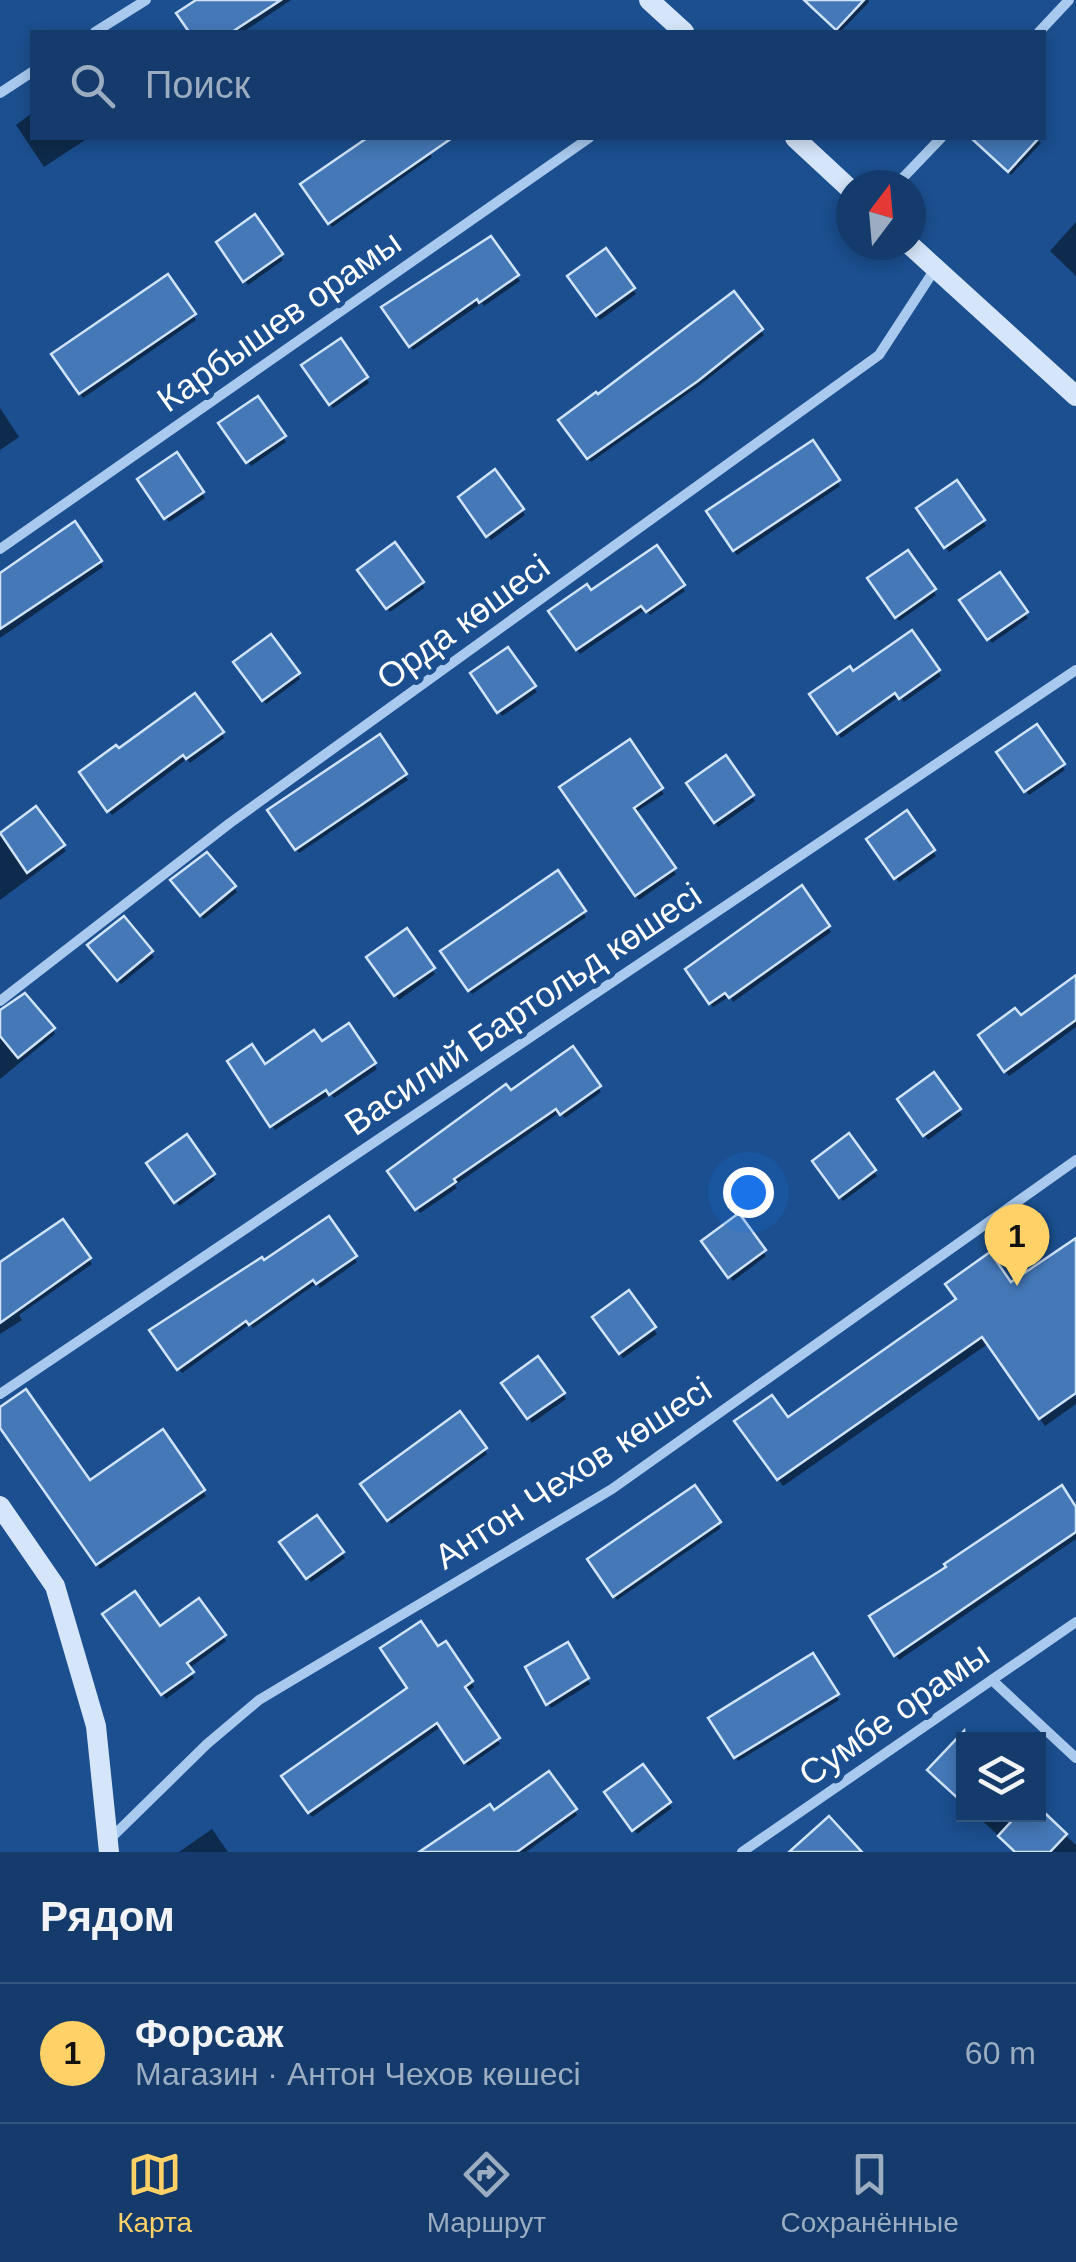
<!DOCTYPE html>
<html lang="ru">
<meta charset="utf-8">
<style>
:root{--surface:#143b6b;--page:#214673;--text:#f1f3f6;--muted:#9dadc1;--line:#33557e;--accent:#ffd166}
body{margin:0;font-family:Helvetica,sans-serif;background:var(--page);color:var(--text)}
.controls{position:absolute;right:30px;bottom:30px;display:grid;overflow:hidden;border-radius:0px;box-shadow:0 5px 15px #0003}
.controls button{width:90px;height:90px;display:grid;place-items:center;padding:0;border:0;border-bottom:2px solid var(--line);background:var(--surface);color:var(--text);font:50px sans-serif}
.compass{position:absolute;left:836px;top:170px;width:90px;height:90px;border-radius:50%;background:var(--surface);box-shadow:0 5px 15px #0003;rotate:16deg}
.you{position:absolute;left:748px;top:1192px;width:35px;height:35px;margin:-25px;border:8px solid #fff;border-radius:50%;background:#1a73e8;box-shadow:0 0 0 15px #1a73e833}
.badge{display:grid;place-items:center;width:65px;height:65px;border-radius:50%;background:var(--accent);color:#111;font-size:32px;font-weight:700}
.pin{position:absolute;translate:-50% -82px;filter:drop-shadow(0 2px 5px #0008)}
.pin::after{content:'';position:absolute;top:52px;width:35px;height:30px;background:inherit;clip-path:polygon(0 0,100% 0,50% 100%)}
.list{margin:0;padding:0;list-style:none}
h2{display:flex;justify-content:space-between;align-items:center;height:130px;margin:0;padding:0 40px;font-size:42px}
h2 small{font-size:32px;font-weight:400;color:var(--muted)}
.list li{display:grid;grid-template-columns:65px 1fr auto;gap:30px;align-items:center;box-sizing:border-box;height:140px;padding:0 40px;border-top:2px solid var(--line)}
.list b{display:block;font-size:38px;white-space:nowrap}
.list p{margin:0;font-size:32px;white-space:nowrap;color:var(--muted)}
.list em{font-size:32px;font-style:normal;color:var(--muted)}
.icon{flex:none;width:55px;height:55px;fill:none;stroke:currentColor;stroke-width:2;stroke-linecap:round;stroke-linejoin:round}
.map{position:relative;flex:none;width:1076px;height:1852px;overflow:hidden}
.search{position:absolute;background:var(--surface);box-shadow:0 5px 15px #0003;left:30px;right:30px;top:30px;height:110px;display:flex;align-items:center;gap:25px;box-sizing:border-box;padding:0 35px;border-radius:0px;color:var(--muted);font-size:38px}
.sheet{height:270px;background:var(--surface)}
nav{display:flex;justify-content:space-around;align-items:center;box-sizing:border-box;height:140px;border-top:2px solid var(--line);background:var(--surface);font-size:28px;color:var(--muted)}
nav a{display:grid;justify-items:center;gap:5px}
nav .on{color:var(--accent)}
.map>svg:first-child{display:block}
</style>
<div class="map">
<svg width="1076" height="1852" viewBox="0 0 1076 1852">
<rect width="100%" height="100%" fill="#1b4f8f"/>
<g fill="#0007">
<path d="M200,0H291L243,32H192L180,13Z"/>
<path d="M805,0H868L869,2L840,32Z"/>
<path d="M32,113V138H88L44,167L16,125Z"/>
<path d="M371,138H419L432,157L332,227L303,184Z"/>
<path d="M977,138H1037L1041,143L1011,175L978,144Z"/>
<path d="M255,218L283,260L248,285L219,242Z"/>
<path d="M1076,222V276L1050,251Z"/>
<path d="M491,239L520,281L484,306L482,303L413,350L384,308Z"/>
<path d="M168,278L196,320L83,398L55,355Z"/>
<path d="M573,282L633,289L636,294L600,320Z"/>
<path d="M734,294L764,335L700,385L591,462L564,425Z"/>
<path d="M340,341L369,383L333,408L305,365Z"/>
<path d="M258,399L286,442L251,466L222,424Z"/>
<path d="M0,408L19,437L0,450Z"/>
<path d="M812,443L840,486L737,555L709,512Z"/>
<path d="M176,455L205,498L169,522L140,480Z"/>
<path d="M956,484L986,526L949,552L920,509Z"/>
<path d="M464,503L522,510L525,515L491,540Z"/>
<path d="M74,524L103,567L0,638V575Z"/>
<path d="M656,549L685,591L650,615L646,609L580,654L552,611L591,594Z"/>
<path d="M907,553L936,595L899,621L870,579Z"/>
<path d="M999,575L1028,618L992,643L962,601Z"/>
<path d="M363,576L422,583L424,588L390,612Z"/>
<path d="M911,634L941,676L904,702L900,696L841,738L812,695L853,675Z"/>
<path d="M508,650L537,692L502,716L473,674Z"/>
<path d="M239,667L298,675L300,679L266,704Z"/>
<path d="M1036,727L1065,770L1029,795L999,753Z"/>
<path d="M221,733L224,738L190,763L187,759L112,815L85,778Z"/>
<path d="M379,738L408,780L299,853L271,811Z"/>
<path d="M629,743L664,794L634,813L676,874L639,900L563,788Z"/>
<path d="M726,759L755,801L718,827L689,784Z"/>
<path d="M36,809L66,851L0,900V836Z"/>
<path d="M907,814L936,856L899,882L870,840Z"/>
<path d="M557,874L586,917L472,994L443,952Z"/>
<path d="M176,886L234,888L237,892L204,919Z"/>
<path d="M802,889L831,932L733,1002L730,996L713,1007L688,970Z"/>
<path d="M406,931L435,974L399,1000L369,957Z"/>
<path d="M93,950L151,953L154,957L121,984Z"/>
<path d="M1076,979V1027L1009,1076L983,1041Z"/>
<path d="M0,1015L52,1029L55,1034L0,1079Z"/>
<path d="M348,1026L377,1069L334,1098L331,1094L275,1130L230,1062L264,1067L321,1045Z"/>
<path d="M572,1050L601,1092L565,1118L560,1112L455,1185L457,1188L420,1213L391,1171Z"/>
<path d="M934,1076L962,1115L928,1140L900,1100Z"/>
<path d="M849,1137L877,1176L843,1201L815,1161Z"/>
<path d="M186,1138L215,1180L179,1206L150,1164Z"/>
<path d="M738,1217L766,1256L733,1281L705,1242Z"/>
<path d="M328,1220L357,1262L320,1288L317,1283L253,1328L250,1324L182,1373L152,1330L264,1264Z"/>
<path d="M62,1222L92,1264L19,1315L22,1320L0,1334V1265Z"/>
<path d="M1076,1243V1374L1066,1381L1076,1397V1404L1045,1426L989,1343L783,1486L742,1430L787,1420Z"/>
<path d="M629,1294L657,1334L623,1358L598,1323Z"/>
<path d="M507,1388L563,1394L566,1399L532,1423Z"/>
<path d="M0,1410L89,1483L162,1433L206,1496L100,1569L0,1425Z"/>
<path d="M460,1414L487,1454L391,1524L363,1485Z"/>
<path d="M694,1488L721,1528L617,1600L590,1560Z"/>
<path d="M1076,1512V1539L899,1660L872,1617Z"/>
<path d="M317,1519L345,1558L311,1582L283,1543Z"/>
<path d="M198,1601L226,1641L188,1669L194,1678L166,1699L108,1620L160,1629Z"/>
<path d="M567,1646L590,1684L551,1708L528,1668Z"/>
<path d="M437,1650L471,1682L474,1687L466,1693L500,1744L468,1766L442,1726L312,1817L285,1777L410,1689Z"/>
<path d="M813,1657L839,1700L738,1761L711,1719Z"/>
<path d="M642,1767L672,1808L637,1834L608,1792Z"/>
<path d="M548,1774L577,1815L526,1852H444Z"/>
<path d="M1038,1811L1076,1845V1852H1016L975,1814H1038Z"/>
<path d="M212,1829L228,1852H179Z"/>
</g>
<g fill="#4478b7" stroke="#cfe3fa" stroke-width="2.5">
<path d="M196,0H281L232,32H189L176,13Z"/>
<path d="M804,0H864L836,30Z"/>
<path d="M367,138H452L328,224L300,184Z"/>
<path d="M971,138H1039L1008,172Z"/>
<path d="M255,214L283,254L243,282L216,242Z"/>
<path d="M491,236L519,275L479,303L477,299L409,347L381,307Z"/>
<path d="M606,248L635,288L596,316L567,276Z"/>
<path d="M168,274L196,314L79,394L51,354Z"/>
<path d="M734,291L763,329L698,381L587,459L558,420L596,392L598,394Z"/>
<path d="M341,338L368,377L329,405L301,365Z"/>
<path d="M258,396L286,436L246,463L218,423Z"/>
<path d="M813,440L840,480L733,551L706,511Z"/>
<path d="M177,452L204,492L164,519L137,479Z"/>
<path d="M495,469L524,509L486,537L458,497Z"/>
<path d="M957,480L985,520L944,548L916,508Z"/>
<path d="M75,521L102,561L0,629V573Z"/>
<path d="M395,542L424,582L386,609L357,570Z"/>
<path d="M657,545L685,585L646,612L641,606L576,650L548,611L587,584L591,590Z"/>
<path d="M908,550L936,589L895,618L867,578Z"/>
<path d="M1000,572L1028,612L987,640L959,600Z"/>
<path d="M912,630L940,670L899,699L895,693L837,734L809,694L850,666L853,671Z"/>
<path d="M271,634L300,673L262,701L233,662Z"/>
<path d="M508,647L536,686L497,713L470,673Z"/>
<path d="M195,693L224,732L186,759L183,755L107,812L79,772L116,745L119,748Z"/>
<path d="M1037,724L1065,764L1024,792L996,752Z"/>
<path d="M380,734L407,774L295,850L267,810Z"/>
<path d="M630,739L663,788L634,808L676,868L635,896L559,787Z"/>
<path d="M726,755L754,795L714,823L686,783Z"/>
<path d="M36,806L65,845L27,873L0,833Z"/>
<path d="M907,810L935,850L894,879L866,839Z"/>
<path d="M207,852L236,886L200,916L170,880Z"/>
<path d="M558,870L586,911L468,991L440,951Z"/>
<path d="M802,885L830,926L729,998L725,993L709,1004L685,969Z"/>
<path d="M124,916L153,951L117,981L87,945Z"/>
<path d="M407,928L435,968L394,996L366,957Z"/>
<path d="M1076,975V1020L1004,1072L978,1035L1015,1008L1021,1015Z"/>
<path d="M25,993L55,1028L18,1058L0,1036V1010Z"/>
<path d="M349,1023L376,1063L329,1095L326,1090L270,1127L227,1061L252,1044L265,1064L314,1030L322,1041Z"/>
<path d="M573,1046L601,1086L560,1115L556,1109L454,1179L456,1182L415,1210L387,1171L506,1084L511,1090Z"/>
<path d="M934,1072L961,1109L923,1136L897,1099Z"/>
<path d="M849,1133L876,1170L839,1198L812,1161Z"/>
<path d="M187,1134L215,1174L174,1203L146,1163Z"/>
<path d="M739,1213L766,1250L728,1278L701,1241Z"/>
<path d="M329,1216L357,1256L316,1284L313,1280L249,1325L246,1321L177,1370L149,1330L262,1257L264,1260Z"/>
<path d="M63,1219L91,1258L0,1323V1262Z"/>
<path d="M1076,1238V1393L1039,1419L982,1337L777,1480L734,1421L772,1395L788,1417L956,1299L945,1284L990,1252L1011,1282Z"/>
<path d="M629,1290L656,1327L619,1354L592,1317Z"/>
<path d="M538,1356L565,1393L527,1419L501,1383Z"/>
<path d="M26,1389L90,1480L163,1429L205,1490L96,1565L0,1428V1407Z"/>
<path d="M460,1411L487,1448L387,1521L360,1484Z"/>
<path d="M695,1485L721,1522L613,1597L587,1559Z"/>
<path d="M1062,1485L1076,1507V1532L894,1656L869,1616L946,1567L944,1564Z"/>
<path d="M317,1515L344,1552L306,1579L279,1542Z"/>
<path d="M135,1591L160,1626L199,1598L226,1635L187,1663L194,1672L161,1695L102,1614Z"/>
<path d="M421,1621L438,1646L446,1641L473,1681L465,1687L500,1738L464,1763L437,1723L308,1813L281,1776L407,1688L380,1648Z"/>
<path d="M568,1642L589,1678L546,1705L525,1667Z"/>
<path d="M813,1653L839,1694L734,1758L708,1718Z"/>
<path d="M964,1731V1804L927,1770Z"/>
<path d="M643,1764L671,1802L632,1831L604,1792Z"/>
<path d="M549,1771L577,1809L517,1852H419L490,1804L494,1810Z"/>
<path d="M1018,1814H1046L1067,1834L1050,1852H1015L998,1836Z"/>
<path d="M829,1816L862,1852H789Z"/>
</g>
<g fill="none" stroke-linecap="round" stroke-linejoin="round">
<g stroke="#a9c9ee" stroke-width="10">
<path d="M95,32L146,0"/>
<path d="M1039,32L1069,0"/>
<path d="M0,93L32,72"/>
<path d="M896,185L941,138"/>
<path d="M0,549L589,138"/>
<path d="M0,1001L230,823L879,355L935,269"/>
<path d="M0,1394L1076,670"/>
<path d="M992,1680L1076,1758"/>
<path d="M110,1839L207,1744L259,1700L612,1489L1076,1160"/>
<path d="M742,1852L1076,1622"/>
</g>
<g stroke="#d6e6fa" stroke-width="20">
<path d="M649,0L684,32"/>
<path d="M795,138L851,190"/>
<path d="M910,245L1076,396"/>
<path d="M0,1506L55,1586L96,1726L109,1852"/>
</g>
</g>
<g text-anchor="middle" stroke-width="10" stroke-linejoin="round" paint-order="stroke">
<g font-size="35" fill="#fff" stroke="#1b4f8f">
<text transform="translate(279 321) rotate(-35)" y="12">Карбышев орамы</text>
<text transform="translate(463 622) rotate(-36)" y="12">Орда көшесі</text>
<text transform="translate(523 1009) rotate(-34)" y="12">Василий Бартольд көшесі</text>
<text transform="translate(573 1473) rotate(-33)" y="12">Антон Чехов көшесі</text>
<text transform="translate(894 1714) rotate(-35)" y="12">Сумбе орамы</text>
</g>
</g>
</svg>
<div class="controls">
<button><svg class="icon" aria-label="layers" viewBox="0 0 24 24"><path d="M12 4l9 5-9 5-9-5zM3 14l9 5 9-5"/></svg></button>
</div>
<svg class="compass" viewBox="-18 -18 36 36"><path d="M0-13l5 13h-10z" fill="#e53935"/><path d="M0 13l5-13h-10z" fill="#9dadc1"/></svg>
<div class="you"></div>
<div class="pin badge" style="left:1017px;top:1286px">1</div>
<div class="search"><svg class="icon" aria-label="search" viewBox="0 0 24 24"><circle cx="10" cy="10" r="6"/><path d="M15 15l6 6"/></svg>Поиск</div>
</div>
<section class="sheet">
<h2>Рядом<small></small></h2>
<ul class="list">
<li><span class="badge">1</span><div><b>Форсаж</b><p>Магазин · Антон Чехов көшесі</p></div><em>60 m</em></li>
</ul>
</section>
<nav>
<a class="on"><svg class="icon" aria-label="map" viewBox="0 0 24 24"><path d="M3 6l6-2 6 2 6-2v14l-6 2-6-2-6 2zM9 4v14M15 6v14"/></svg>Карта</a>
<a><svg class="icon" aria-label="directions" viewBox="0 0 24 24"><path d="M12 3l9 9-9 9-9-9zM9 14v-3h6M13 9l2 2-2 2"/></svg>Маршрут</a>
<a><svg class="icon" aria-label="saved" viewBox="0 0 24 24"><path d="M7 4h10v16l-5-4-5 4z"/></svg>Сохранённые</a>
</nav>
